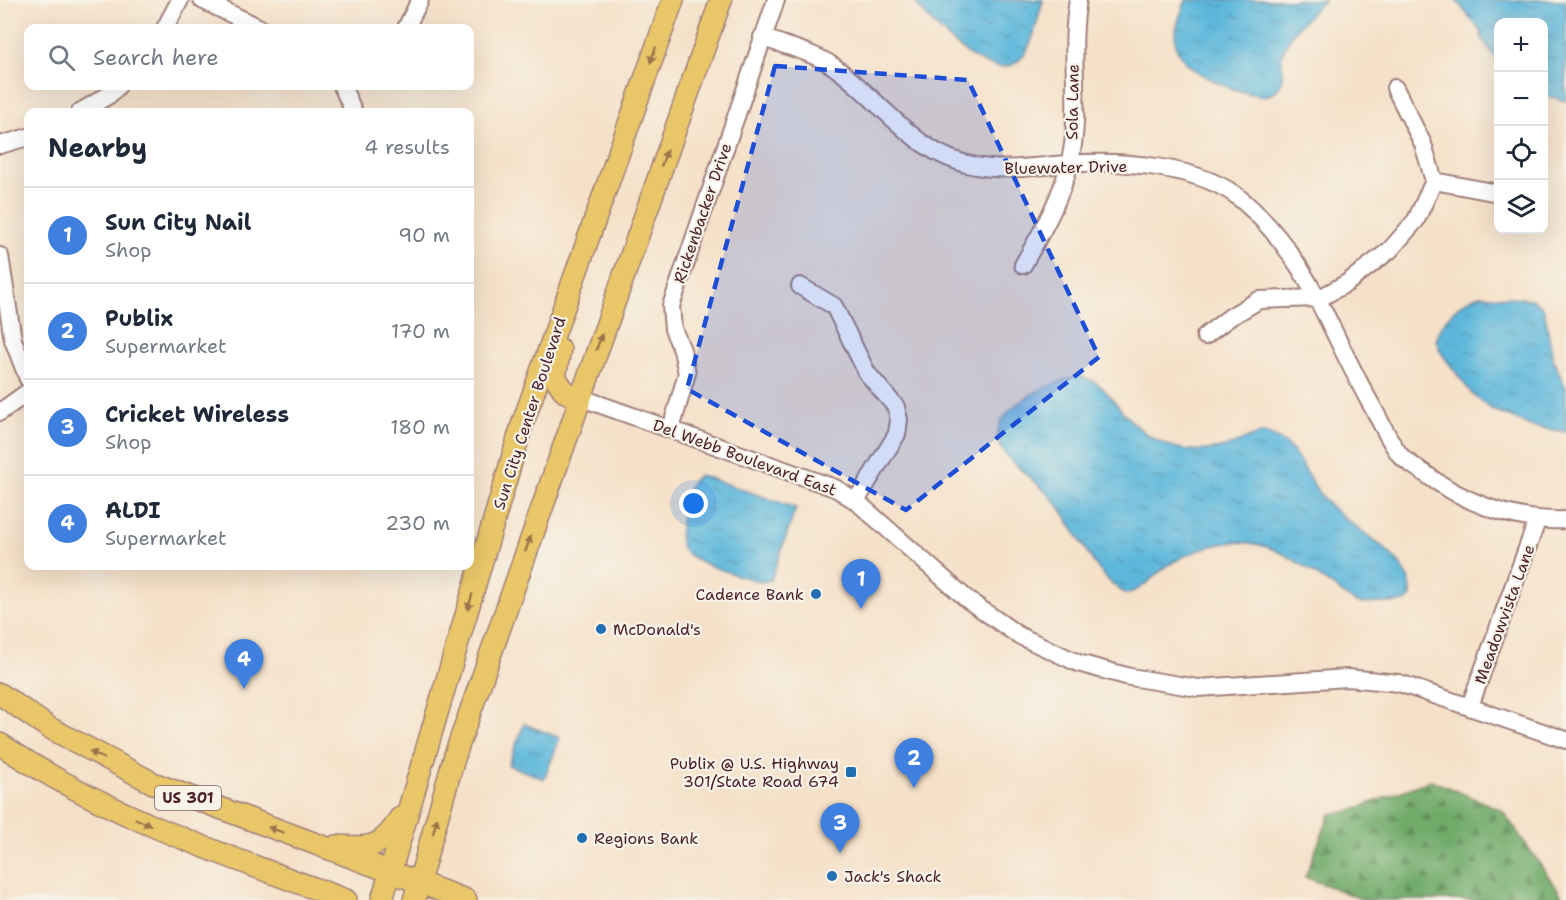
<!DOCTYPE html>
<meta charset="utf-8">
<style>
:root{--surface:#fff;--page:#f6f6f7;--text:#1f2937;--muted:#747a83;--line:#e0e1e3;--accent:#0f766e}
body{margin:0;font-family:"Shantell Sans",sans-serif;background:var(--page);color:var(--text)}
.controls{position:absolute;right:18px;top:18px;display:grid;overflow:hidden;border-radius:12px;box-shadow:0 6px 24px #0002}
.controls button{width:54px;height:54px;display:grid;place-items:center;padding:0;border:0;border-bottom:2px solid var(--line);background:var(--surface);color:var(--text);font:30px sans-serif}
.you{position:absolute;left:694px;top:504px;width:21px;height:21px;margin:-15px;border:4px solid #fff;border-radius:50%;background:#1a73e8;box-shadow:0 0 0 9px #1a73e833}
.badge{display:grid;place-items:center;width:39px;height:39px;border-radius:50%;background:var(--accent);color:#fff;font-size:20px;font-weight:700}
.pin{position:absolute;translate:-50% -50px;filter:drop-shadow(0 2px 3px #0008)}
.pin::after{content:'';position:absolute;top:32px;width:21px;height:18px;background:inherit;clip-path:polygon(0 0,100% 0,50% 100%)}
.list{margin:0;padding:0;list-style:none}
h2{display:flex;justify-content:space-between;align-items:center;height:78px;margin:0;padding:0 24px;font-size:26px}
h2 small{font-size:20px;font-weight:400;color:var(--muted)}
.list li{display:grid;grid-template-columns:39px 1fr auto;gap:18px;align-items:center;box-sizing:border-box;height:96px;padding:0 24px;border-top:2px solid var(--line)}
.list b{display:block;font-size:22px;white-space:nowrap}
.list p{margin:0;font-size:20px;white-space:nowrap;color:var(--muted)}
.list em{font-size:20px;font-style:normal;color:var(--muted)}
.icon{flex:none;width:33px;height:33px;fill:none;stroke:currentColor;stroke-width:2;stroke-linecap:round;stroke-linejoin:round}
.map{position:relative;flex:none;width:1566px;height:900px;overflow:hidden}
.search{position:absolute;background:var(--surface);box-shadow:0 6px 24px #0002;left:24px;top:24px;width:450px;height:66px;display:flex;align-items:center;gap:15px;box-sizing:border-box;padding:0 21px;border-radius:12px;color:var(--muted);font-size:22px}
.panel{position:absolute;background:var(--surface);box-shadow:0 6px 24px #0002;left:24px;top:108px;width:450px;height:462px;border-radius:12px}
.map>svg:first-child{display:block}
</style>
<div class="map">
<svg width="1566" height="900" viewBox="0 0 1566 900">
<defs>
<pattern id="forest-firs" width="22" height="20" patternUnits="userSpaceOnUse" patternTransform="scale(1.5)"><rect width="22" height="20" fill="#71ab6a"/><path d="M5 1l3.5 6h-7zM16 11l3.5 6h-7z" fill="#5f8b57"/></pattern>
<pattern id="water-ripples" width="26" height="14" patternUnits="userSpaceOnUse" patternTransform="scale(1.5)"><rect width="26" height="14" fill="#5db7db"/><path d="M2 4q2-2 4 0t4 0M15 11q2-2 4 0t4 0" fill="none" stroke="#4f94b2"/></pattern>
</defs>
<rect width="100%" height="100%" fill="#f7f3e8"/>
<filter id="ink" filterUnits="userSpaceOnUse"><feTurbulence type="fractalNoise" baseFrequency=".0167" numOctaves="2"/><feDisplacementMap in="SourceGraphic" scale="12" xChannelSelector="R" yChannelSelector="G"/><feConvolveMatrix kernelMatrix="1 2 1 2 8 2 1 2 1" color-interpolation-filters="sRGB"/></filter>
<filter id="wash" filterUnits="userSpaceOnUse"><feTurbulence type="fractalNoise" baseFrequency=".008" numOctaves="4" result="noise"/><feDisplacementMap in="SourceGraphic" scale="24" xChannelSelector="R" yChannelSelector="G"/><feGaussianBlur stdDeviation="1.35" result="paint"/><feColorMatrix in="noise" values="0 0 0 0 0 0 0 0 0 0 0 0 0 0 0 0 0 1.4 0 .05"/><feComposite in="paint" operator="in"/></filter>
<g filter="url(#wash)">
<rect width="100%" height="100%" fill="#f5e1c9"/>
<path fill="url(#forest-firs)" stroke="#5e654a" stroke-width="1.5" d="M1431,780L1502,810L1565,900H1364L1305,877L1330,814L1350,811Z"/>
<g fill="url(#water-ripples)" stroke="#546b83" stroke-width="1.5">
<path d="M913,0H1043C1038,17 1034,42 1023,56C993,94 930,22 913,0Z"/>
<path d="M1186,0H1325C1311,13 1284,38 1282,58C1281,68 1285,76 1280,86C1276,92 1271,95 1264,96C1238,93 1188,76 1177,49C1171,35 1181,13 1186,0Z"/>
<path d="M1456,0H1566V101L1544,95V22H1498V62L1483,40L1481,36L1483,34Z"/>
<path d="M1481,295L1532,299L1544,309L1553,359L1566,388V432L1533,427L1491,409L1472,394L1442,354L1436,340C1441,319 1461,300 1481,295Z"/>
<path d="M1079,376C1098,380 1107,392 1118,406C1142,437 1174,456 1215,449C1231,447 1247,437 1263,433C1298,440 1303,474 1323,498C1343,522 1388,545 1403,568C1408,577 1414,589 1410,598L1405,602L1363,604L1353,601C1290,557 1255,518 1175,561C1156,571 1147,589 1126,594C1091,573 1080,533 1056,503C1042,485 1021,473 1006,455C972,415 1049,382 1079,376Z"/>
<path d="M700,475L796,508L771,580L762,582C746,578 690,563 682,548C677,536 682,518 684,506C687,494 688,481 700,475Z"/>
<path d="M524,724L560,738L544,779L508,765Z"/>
</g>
</g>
<g filter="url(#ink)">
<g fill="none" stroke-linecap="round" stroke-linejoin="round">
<defs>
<g id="minor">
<path d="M202,0L260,28"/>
<path d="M165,28L180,0"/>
<path d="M406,28L420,0"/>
<path d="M762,37C784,46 813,52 833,66C881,99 914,156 976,166C1007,172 1037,166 1068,164C1119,160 1203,165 1243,201C1310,259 1330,333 1372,406C1381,422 1389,441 1400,455C1405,461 1414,466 1420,470C1462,502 1513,522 1566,520"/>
<path d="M342,86L354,112"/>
<path d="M80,112L109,95L118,86"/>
<path d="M0,145L28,137"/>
<path d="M1434,181L1498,193"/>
<path d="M0,256L13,340L28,379"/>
<path d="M1023,265C1041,233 1060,201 1069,165C1083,112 1068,54 1078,0"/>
<path d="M800,286L834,306L867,373L896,407L899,420L897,434L856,501"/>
<path d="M1205,336L1230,317L1259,300L1320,298L1347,283L1390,250L1416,220L1434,181L1423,144L1395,88"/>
<path d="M579,397L835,488L856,501L968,600L1018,635L1078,663L1130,677L1198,688L1348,678L1399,683L1566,740"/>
<path d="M0,412L28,392"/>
<path d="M671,429L687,373L682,350L673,329L671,306L776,0"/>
<path d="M1470,706L1537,521"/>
</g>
<g id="major">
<path d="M560,349L555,377L565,392L579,397"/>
<path d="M0,694L48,727L153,783L466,900"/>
<path d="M0,744C106,816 227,856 346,900"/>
<path d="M336,846C370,848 382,849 400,818"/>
<path d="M382,900L522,425L673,0"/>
<path d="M414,900L455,755L721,0"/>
</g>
</defs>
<use href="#minor" stroke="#a0807a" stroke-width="20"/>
<use href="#major" stroke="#a0807a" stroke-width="24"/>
<use href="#minor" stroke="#fff" stroke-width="16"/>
<use href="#major" stroke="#e9c769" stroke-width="21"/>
</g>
<defs><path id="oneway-solid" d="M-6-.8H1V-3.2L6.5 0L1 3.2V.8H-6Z" transform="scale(1.5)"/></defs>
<g fill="#9a734a">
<use href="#oneway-solid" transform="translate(653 55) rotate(110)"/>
<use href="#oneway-solid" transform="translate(664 158) rotate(-70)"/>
<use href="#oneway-solid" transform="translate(599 342) rotate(-70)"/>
<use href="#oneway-solid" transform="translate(528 544) rotate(-71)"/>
<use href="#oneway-solid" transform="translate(470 602) rotate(106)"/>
<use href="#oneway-solid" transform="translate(97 755) rotate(-152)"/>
<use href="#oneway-solid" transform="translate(143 822) rotate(24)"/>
<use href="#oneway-solid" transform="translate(435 826) rotate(-74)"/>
<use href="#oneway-solid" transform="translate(276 830) rotate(-160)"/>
</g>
</g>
<path fill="#1d4ed8" fill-opacity="0.2" stroke="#1d4ed8" stroke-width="4.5" stroke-dasharray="12 8" stroke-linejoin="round" d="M775,66L968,80L1099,357L906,510L687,389Z"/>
<g fill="#1f6fb2" stroke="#f7f3e8" stroke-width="2">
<circle cx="816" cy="594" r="6"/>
<circle cx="601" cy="629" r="6"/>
<rect x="845" y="766" width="12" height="12" rx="3"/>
<circle cx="582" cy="838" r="6"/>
<circle cx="832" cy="876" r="6"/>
</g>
<g text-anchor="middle" stroke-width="4.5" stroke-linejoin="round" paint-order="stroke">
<rect fill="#f7f3e8" stroke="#7e5f64" stroke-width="1.5" x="155" y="786" width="66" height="24" rx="4.5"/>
<g font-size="15" font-weight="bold" fill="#4a1f2b">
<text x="188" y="803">US 301</text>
</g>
<g font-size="16" fill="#4a1f2b" stroke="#f7f3e8">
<text transform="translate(1072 102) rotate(-89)" y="6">Sola Lane</text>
<text transform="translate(1066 167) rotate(-1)" y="6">Bluewater Drive</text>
<text transform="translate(702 213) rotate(-71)" y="6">Rickenbacker Drive</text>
<text transform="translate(529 413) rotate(-72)" y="6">Sun City Center Boulevard</text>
<text transform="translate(745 457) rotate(20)" y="6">Del Webb Boulevard East</text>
<text transform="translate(1504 614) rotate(-70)" y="6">Meadowvista Lane</text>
</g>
<g font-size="16" fill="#4a1f2b" stroke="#f7f3e8" text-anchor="start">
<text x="804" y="600" text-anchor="end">Cadence Bank</text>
<text x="613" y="635">McDonald's</text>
<text x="839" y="769" text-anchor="end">Publix @ U.S. Highway<tspan x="839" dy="18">301/State Road 674</tspan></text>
<text x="594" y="844">Regions Bank</text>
<text x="844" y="882">Jack's Shack</text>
</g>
</g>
</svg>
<div class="controls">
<button>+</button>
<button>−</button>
<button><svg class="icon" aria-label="locate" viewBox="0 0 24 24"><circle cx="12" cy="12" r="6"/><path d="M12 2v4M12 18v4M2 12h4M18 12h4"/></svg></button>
<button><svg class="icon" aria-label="layers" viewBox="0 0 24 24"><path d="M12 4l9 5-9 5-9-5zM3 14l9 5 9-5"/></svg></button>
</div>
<div class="you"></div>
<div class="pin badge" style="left:861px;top:609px;background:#3f7fe0">1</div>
<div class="pin badge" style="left:914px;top:788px;background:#3f7fe0">2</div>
<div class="pin badge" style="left:840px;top:853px;background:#3f7fe0">3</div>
<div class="pin badge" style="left:244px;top:689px;background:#3f7fe0">4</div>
<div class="search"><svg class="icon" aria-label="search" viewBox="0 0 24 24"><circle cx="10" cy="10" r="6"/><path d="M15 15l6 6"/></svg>Search here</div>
<section class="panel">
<h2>Nearby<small>4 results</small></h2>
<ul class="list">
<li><span class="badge" style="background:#3f7fe0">1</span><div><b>Sun City Nail</b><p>Shop</p></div><em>90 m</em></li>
<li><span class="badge" style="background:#3f7fe0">2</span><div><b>Publix</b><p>Supermarket</p></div><em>170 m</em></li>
<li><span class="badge" style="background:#3f7fe0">3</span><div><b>Cricket Wireless</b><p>Shop</p></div><em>180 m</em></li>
<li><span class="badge" style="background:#3f7fe0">4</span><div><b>ALDI</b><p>Supermarket</p></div><em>230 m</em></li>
</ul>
</section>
</div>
